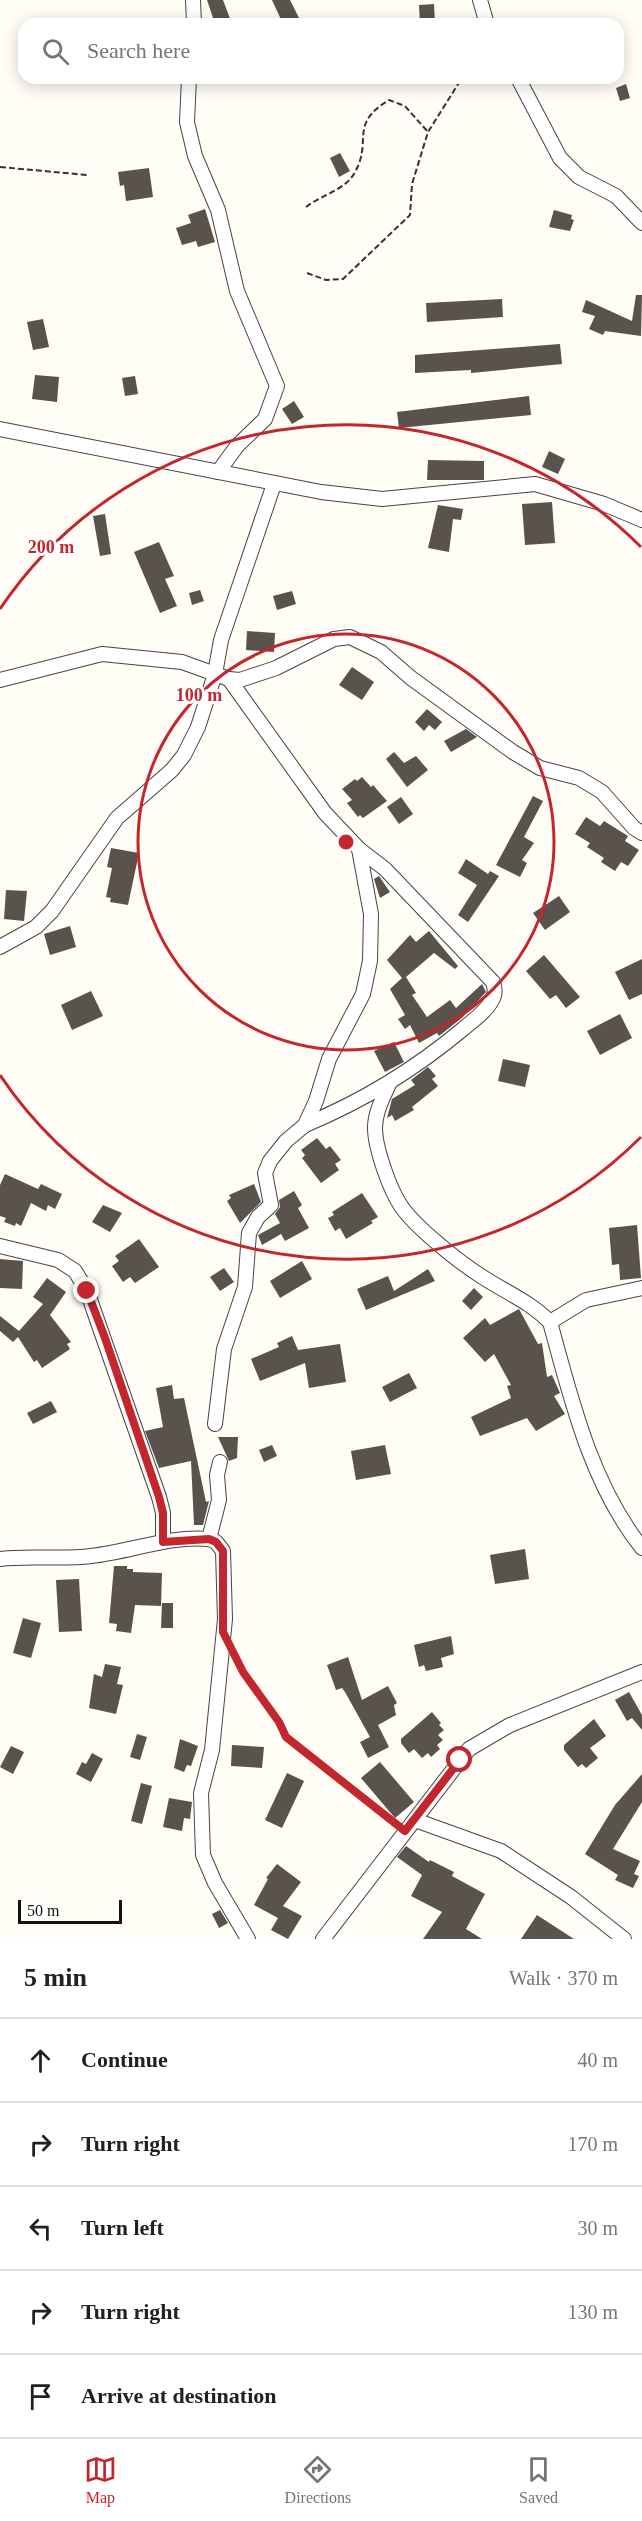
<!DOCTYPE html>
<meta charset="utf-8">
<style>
:root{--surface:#fff;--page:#f6f6f6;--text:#202124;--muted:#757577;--line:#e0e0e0;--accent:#c4262e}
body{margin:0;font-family:Georgia,serif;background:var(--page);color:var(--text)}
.scale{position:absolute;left:18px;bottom:15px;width:104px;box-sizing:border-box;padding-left:6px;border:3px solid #111;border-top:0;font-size:16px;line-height:21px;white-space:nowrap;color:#111;-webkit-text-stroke:4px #fff;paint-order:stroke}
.stop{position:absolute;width:18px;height:18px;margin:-14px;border:4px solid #c4262e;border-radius:50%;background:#fff}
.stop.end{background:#c4262e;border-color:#fff;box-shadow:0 2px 6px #0008}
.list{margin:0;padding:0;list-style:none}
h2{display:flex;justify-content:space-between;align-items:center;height:78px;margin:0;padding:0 24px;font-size:26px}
h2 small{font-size:20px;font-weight:400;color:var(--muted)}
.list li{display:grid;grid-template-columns:39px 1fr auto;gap:18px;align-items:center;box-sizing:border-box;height:84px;padding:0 24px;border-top:2px solid var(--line)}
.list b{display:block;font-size:22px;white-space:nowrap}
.list em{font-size:20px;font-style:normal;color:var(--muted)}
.icon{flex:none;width:33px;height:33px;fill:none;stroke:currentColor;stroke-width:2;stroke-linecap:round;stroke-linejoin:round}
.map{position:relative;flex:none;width:642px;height:1939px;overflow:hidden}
.search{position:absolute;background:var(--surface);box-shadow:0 3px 15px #0003;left:18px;right:18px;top:18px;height:66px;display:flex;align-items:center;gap:15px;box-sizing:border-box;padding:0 21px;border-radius:18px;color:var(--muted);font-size:22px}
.sheet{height:498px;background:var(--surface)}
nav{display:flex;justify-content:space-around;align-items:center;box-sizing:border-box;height:84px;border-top:2px solid var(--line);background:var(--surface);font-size:16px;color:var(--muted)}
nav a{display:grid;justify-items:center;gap:3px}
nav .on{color:var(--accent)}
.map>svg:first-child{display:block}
</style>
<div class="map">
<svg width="642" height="1939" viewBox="0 0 642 1939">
<rect width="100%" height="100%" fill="#fffdf5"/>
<g fill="#5a524d">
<path d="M207,0H223L232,24H215Z"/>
<path d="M272,0H290L302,24H283Z"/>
<path d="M434,4L435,24H420L419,5Z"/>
<path d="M626,84L630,98L620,101L616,88Z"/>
<path d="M340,153L350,171L339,177L330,158Z"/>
<path d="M149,168L153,197L126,201L124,185L120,186L118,172Z"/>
<path d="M205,209L215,242L198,247L196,241L182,245L176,228L191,223L188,215Z"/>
<path d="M554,210L572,215L571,219L574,220L570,231L549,227Z"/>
<path d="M636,295H642L641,336L605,331L603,335L589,329L595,316L582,312L586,300L632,321Z"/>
<path d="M502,299L503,317L427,322L426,303Z"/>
<path d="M43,319L49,347L33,350L27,322Z"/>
<path d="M560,344L562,364L471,373V370L415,373V355Z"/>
<path d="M35,375L59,377L57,402L32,399Z"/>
<path d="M135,376L138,394L125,396L122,378Z"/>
<path d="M529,396L531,415L399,428L397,412Z"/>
<path d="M294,401L304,417L292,424L282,409Z"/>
<path d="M549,451L565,459L558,474L542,467Z"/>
<path d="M428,460L484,461V480H427Z"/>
<path d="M552,502L555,543L525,545L522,504Z"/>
<path d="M438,505L463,509L461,520L453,519L449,552L428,548Z"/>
<path d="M105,514L111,554L100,556L93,516Z"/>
<path d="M159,542L174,576L165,579L177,606L160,613L134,552Z"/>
<path d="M200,590L204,601L192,605L189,593Z"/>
<path d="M292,591L296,604L277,610L273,596Z"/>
<path d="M247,631L275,633L274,652L246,650Z"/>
<path d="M352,667L374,682L362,700L339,685Z"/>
<path d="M427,709L442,722L435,730L429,725L424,731L415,722Z"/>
<path d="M466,729L477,737L451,752L444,741Z"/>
<path d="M394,752L404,763L416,756L428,770L407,787L386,759Z"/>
<path d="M362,777L371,787L373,785L387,801L363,818L360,815L358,817L347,803L352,800L342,789L355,779L357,781Z"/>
<path d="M533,796L543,801L524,837L534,843L522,860L527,863L520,877L496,865Z"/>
<path d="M401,797L413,814L399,824L387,807Z"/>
<path d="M586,817L600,826L604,821L628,836L625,841L639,850L628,866L621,862L615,871L601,862L604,858L587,847L590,843L575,834Z"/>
<path d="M111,848L139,853L128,905L110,902L111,898L106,897L112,868L107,867Z"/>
<path d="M466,859L488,874L490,871L499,876L468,922L458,915L477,885L458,873Z"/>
<path d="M379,876L390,892L380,898L374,879Z"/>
<path d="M6,890L27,891L24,921L4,919Z"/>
<path d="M559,896L570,912L545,930L533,913Z"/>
<path d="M70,926L76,947L50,955L44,934Z"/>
<path d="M429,931L458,966L455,969L434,953L406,977L416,993L412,995L427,1017L450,1000L456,1008L482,984L486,992L463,1017L439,1036L437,1033L419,1043L410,1025L405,1029L398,1019L405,1015L390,989L402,978L387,960L410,935L416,942Z"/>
<path d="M544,955L580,997L566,1008L556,995L550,999L526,971Z"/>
<path d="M642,959V994L629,1000L615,972Z"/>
<path d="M91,991L103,1016L72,1030L61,1005Z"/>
<path d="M620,1014L632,1038L600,1055L587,1031Z"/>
<path d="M394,1042L404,1062L385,1072L374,1051Z"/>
<path d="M503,1059L530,1065L525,1087L498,1081Z"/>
<path d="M428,1067L436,1076L432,1079L438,1086L412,1107L414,1110L395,1121L392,1115L387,1118L392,1099L415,1085L411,1080Z"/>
<path d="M317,1138L326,1149L330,1146L341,1160L335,1164L339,1170L321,1183L302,1158L305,1155L301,1150Z"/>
<path d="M5,1174L38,1189L41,1184L62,1194L55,1209L48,1205L46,1211L31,1203L21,1226L16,1223L15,1226L4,1222L6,1218L0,1216V1185Z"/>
<path d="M254,1184L261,1202L240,1223L227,1201L231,1198L229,1195Z"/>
<path d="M294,1191L302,1205L298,1208L309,1228L285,1241L281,1234L262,1245L258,1235L280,1223L275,1214L280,1207L279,1200Z"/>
<path d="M362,1193L378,1217L371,1221L373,1223L346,1239L340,1228L335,1231L328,1218L334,1215L332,1212Z"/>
<path d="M103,1205L122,1213L110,1232L92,1222Z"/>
<path d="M637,1225L641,1278L620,1280L619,1264L612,1265L609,1228Z"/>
<path d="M139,1239L159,1267L135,1283L130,1277L123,1282L112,1266L119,1261L115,1256Z"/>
<path d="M0,1259L23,1261L22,1289L0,1288Z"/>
<path d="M302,1261L312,1279L280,1298L270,1281Z"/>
<path d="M224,1268L234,1282L220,1291L210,1277Z"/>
<path d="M428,1269L435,1281L366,1310L357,1289L388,1276L394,1291Z"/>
<path d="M47,1278L66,1292L50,1315L71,1342L67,1344L70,1349L42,1368L37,1360L34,1362L18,1337L13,1342L0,1331V1316L19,1331L43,1304L33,1297Z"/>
<path d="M474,1288L483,1297L471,1310L462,1301Z"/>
<path d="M519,1309L538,1344L542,1343L547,1377L552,1375L560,1393L554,1396L565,1414L536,1431L527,1418L480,1436L471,1417L511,1398L507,1386L511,1385L494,1354L485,1362L463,1338L485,1318L490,1325Z"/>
<path d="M292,1336L298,1350L340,1344L346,1382L309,1388L305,1363L260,1381L251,1359L279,1347L277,1343Z"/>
<path d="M409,1373L417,1388L390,1402L382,1387Z"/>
<path d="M172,1385L174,1399L184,1398L206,1502L209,1501L203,1525H194L191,1461L159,1468L145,1431L163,1427L156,1388Z"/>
<path d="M51,1401L57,1412L33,1424L27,1413Z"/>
<path d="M218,1437H238L237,1458L229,1461Z"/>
<path d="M272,1445L277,1456L264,1462L259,1450Z"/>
<path d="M385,1445L391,1474L356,1480L351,1451Z"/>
<path d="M525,1549L529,1579L495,1584L490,1555Z"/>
<path d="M114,1566H127V1569H133V1572L162,1573L161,1606L135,1605L131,1633L116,1631L117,1624L109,1623Z"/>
<path d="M79,1579L82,1631L59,1632L56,1580Z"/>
<path d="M162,1603H173V1628H161Z"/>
<path d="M23,1618L41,1623L31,1658L13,1653Z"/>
<path d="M451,1636L454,1654L441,1658L443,1667L426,1671L424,1665L419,1667L414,1645Z"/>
<path d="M348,1657L362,1700L388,1686L397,1703L394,1705L396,1715L378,1725L389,1747L368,1758L360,1742L370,1737L345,1692L342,1688L336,1690L327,1665Z"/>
<path d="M105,1664L121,1667L117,1684L123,1685L116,1714L89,1708L94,1674L102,1677Z"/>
<path d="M629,1692L642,1715V1730L632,1718L627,1721L615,1700Z"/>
<path d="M432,1712L441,1723L439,1725L444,1730L438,1735L443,1740L437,1745L440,1749L431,1757L428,1753L422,1758L414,1749L409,1753L401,1743V1739Z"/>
<path d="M594,1719L606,1736L590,1748L598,1758L586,1768L582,1764L578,1767L564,1750V1745Z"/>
<path d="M137,1734L147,1737L140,1760L130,1757Z"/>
<path d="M180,1739L198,1746L191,1766L187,1765L184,1772L174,1768Z"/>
<path d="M232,1745L264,1747L262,1768L231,1766Z"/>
<path d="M11,1746L24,1752L13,1774L0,1767Z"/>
<path d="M92,1753L103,1759L91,1782L76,1774L82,1762L86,1764Z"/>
<path d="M380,1762L414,1802L395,1818L361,1778Z"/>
<path d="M287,1773L304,1781L282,1828L265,1820Z"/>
<path d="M642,1774V1802L613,1849L640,1861L634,1874L639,1876L633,1888L615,1880L618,1875L585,1854L615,1805Z"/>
<path d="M141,1783L152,1786L142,1824L131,1821Z"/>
<path d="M169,1798L192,1802L190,1819L184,1818L182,1831L163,1827Z"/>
<path d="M406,1846L429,1862L430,1860L454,1872L452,1876L485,1894L466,1929L482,1939H423L442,1912L411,1896L422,1875L397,1857Z"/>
<path d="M277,1864L301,1882L283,1906L302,1916L288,1939L271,1930L278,1918L254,1905L268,1879L266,1878Z"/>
<path d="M220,1910L228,1923L219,1928L212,1914Z"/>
<path d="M537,1915L574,1939H521Z"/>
</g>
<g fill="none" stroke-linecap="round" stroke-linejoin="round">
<defs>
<g id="street">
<path d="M193,0L194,24"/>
<path d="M480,0L487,24"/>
<path d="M189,78L187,122L195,156L218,210L237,291L277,386L265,419L237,446L218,472"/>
<path d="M518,78L560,158L579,177L616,196L642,223"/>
<path d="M0,429L321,492L382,499L535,484L604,504L642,520"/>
<path d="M0,680L102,654L182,662L229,679L240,680L276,668L334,639L350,637L381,652L411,678L513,752L540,768L579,778L602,792L634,828L642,833"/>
<path d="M0,947L36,927L52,911L117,818L172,770L184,755L198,727L215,674L221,640L274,484"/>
<path d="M389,1084C383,1098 375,1112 375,1128C375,1148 390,1190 401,1206C415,1227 459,1262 481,1276C505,1292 529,1301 550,1322"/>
<path d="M305,1125C363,1101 414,1070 463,1029C472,1021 486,1012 492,1000C496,994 495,988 493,982L385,869L359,849"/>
<path d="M0,1246L58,1260L75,1271L87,1291L159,1497L163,1513V1542"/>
<path d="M642,1288L586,1300L550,1322C571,1399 591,1484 642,1548"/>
<path d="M215,1424L224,1349L245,1287L249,1233L258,1217L271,1205L265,1173L270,1161L286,1141L305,1125L316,1101L329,1059L363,994L370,961L371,914L359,849L325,813L229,679"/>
<path d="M220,1462L217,1475L219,1500L209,1539L216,1542L223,1551L225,1619L212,1750L201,1793L203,1855L215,1883L248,1939"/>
<path d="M0,1559C31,1555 60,1560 91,1556C130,1552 170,1535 209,1539"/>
<path d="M415,1820L501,1851L571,1897L624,1939"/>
<path d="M323,1939L469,1749L510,1725L642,1672"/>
</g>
</defs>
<use href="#street" stroke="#444" stroke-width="16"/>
<g stroke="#333" stroke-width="2" stroke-dasharray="6 3" stroke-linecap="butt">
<path d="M0,167L87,175"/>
<path d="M306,207C321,195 346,190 355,172C373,140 348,125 389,100L405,106L428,132"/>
<path d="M307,273L326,280L343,279L410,215L412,184L428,132L462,78"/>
<path d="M235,1656L286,1737L394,1823"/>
</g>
<use href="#street" stroke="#fff" stroke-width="14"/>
</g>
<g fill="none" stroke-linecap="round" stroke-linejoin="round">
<path stroke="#c4262e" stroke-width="8" d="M87,1291L105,1338L159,1497L163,1513V1542L209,1539L216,1542L223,1551V1632L243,1672L279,1722L286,1737L405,1831L460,1760"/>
</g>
<g fill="none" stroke="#c4262e" stroke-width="3">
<circle cx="346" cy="842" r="208"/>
<path d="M641 1137A417 417 0 0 1 0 1075M0 609A417 417 0 0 1 641 547"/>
</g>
<circle cx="346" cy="842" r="9" fill="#c4262e" stroke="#fff" stroke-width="3"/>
<g font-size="18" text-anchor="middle" font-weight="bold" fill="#c4262e" stroke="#fff" stroke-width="6" stroke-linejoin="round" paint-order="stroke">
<text x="51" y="553">200 m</text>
<text x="199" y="701">100 m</text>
</g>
</svg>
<div class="scale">50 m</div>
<div class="stop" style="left:460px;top:1760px"></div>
<div class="stop end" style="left:87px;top:1291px"></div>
<div class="search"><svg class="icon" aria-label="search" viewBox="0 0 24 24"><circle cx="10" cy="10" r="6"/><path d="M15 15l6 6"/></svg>Search here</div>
</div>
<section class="sheet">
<h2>5 min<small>Walk · 370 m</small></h2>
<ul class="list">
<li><svg class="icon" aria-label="ahead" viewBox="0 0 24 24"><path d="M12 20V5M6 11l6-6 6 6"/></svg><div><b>Continue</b></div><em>40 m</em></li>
<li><svg class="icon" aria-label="right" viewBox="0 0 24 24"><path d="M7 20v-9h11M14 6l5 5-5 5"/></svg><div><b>Turn right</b></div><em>170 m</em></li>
<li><svg class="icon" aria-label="left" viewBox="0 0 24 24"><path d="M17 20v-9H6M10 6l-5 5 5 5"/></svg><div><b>Turn left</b></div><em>30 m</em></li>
<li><svg class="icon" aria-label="right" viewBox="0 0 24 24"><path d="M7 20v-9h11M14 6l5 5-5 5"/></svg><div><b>Turn right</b></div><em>130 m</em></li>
<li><svg class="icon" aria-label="arrive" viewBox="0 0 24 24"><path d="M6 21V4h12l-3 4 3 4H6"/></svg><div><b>Arrive at destination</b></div></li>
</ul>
</section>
<nav>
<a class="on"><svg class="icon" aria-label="map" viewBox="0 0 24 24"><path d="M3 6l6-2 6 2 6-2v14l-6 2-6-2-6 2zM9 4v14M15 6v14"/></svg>Map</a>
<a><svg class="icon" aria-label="directions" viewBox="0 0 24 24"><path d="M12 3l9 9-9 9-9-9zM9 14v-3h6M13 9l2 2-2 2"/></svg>Directions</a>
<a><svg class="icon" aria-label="saved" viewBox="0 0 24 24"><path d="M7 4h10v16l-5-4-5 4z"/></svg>Saved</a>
</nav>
